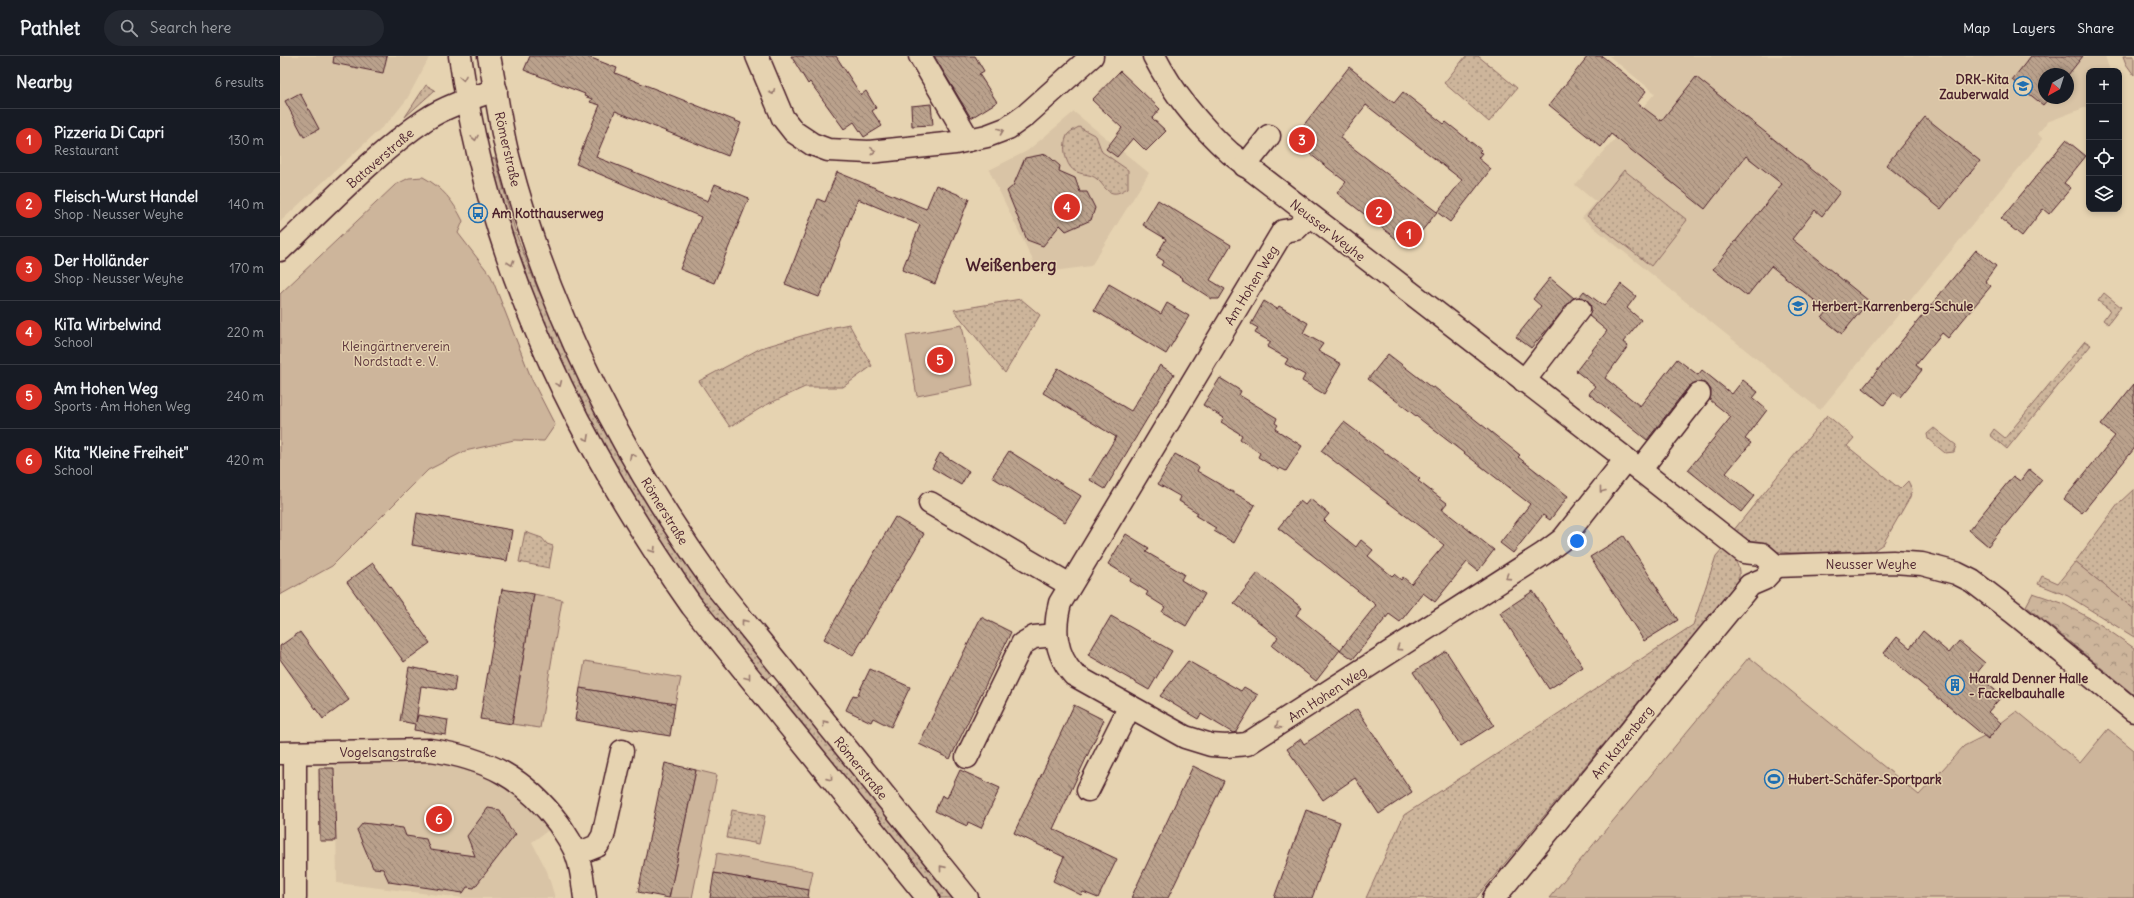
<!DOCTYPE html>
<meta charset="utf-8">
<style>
:root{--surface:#171b24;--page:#242831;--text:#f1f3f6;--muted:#9ea1a6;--line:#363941;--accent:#d93025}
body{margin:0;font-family:Delius,sans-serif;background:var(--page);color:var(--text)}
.controls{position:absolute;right:12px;top:12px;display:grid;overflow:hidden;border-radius:8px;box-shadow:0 2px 6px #0003}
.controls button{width:36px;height:36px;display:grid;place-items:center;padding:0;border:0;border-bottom:1px solid var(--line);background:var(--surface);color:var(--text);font:20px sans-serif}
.compass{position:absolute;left:1758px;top:12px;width:36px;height:36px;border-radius:50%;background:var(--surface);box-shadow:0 2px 6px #0003;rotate:219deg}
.you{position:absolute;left:1297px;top:485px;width:14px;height:14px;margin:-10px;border:3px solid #fff;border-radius:50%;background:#1a73e8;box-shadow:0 0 0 6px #1a73e833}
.badge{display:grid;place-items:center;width:26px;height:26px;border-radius:50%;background:var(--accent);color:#fff;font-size:13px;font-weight:700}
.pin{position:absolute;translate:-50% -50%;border:2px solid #fff;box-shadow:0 1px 4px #0006}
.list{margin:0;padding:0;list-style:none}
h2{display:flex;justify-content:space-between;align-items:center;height:52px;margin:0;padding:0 16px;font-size:17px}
h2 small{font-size:13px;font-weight:400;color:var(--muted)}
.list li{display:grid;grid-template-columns:26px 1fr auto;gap:12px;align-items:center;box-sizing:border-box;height:64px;padding:0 16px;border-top:1px solid var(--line)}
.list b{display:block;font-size:15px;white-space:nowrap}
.list p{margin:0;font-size:13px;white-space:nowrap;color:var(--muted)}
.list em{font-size:13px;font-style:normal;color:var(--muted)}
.icon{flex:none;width:22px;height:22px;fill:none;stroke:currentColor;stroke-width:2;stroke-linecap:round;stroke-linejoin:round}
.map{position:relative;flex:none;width:1854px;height:842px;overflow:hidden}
header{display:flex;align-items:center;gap:24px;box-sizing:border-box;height:56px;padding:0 20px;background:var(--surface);border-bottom:1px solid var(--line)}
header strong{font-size:19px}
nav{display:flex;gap:22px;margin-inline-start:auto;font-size:14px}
.search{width:280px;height:36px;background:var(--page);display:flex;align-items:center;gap:10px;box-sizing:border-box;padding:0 14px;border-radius:22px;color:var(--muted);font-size:15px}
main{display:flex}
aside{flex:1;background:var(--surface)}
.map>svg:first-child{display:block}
</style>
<header>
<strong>Pathlet</strong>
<div class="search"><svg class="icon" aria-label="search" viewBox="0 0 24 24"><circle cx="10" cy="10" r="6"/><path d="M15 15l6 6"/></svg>Search here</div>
<nav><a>Map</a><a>Layers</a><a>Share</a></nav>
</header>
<main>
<aside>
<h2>Nearby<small>6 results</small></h2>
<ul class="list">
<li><span class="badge">1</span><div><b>Pizzeria Di Capri</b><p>Restaurant</p></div><em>130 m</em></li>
<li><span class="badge">2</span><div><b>Fleisch-Wurst Handel</b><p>Shop · Neusser Weyhe</p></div><em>140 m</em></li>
<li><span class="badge">3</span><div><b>Der Holländer</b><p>Shop · Neusser Weyhe</p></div><em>170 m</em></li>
<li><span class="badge">4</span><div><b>KiTa Wirbelwind</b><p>School</p></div><em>220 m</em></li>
<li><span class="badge">5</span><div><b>Am Hohen Weg</b><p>Sports · Am Hohen Weg</p></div><em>240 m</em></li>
<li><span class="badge">6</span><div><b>Kita &quot;Kleine Freiheit&quot;</b><p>School</p></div><em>420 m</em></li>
</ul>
</aside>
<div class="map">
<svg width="1854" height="842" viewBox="0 0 1854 842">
<defs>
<pattern id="grass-dots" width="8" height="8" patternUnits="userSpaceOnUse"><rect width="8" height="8" fill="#cdb59b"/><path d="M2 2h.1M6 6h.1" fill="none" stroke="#a8937f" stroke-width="1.8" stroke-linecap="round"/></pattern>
<pattern id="forest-crowns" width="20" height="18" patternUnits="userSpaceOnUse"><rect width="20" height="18" fill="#cdb59b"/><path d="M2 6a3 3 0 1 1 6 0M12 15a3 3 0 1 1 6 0" fill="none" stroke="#a8937f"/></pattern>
<pattern id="building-back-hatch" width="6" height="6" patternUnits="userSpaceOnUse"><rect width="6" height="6" fill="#baa18c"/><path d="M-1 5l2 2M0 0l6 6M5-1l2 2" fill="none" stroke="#998373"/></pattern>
</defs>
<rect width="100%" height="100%" fill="#e6d3b1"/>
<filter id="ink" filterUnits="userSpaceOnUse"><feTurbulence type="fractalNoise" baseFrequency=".025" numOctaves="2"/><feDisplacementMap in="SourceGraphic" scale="8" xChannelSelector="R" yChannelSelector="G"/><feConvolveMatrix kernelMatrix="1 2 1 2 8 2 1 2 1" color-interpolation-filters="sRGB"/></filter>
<g filter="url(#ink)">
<g fill="#d9c4a6" fill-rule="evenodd">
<path d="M0,0H150L127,43L111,63L0,166Z"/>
<path d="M1329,0H1825L1830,15H1809V50L1767,66L1758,78L1763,83L1540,354L1302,162L1316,146L1295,129L1375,37ZM1764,18H1788V42H1764Z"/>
<path d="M794,56L869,117L811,210L759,217L709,114L747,95Z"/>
<path d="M55,705H141L169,709L200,717L240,739L270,773L252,786L267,815L275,842H184L57,827Z"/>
</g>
<g fill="url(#grass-dots)" stroke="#8c6a63">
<path d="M1186,0H1198L1237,32L1209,66L1164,27Z"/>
<path d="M146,29L155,34L125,61Z"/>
<path d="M799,71L816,80L822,96L848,114V132C843,134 839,138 833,137C826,136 823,128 817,123C811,118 804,119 797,116C785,112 781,88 788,78C791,75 795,73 799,71Z"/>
<path d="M215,102L236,178L258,234L354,425L392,487L428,538L492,618L484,625L428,555L375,479L314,374L269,280L232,179L208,104Z"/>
<path d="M1344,114L1407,164L1371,210L1307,160Z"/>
<path d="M1824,237L1841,251L1828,268L1823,264L1830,254L1818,245Z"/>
<path d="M741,243L760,259L725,317L674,254Z"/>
<path d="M569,268L592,310L563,331H525L484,350L450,371L419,325L481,292L545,273Z"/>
<path d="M1805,285L1811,289L1727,393L1710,379L1714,373L1725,382Z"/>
<path d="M1547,359L1574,382L1567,390L1620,433L1628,425L1632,433L1630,441L1603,488L1590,497H1511L1491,495L1468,487L1453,475Z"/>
<path d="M1654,372L1676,389L1674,396L1665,397L1648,383L1647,378Z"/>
<path d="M1854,433V553L1795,506L1839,447Z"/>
<path d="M245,476L262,482L267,488L273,490L269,512L239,506Z"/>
<path d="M1443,492C1482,521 1441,552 1419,573L1196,842H1086L1124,759L1413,569L1436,500Z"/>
<path d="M500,627L675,842H661L492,634Z"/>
<path d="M452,754L485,760L479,788L447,782Z"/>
</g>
<g fill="url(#forest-crowns)" stroke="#8c6a63">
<path d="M1795,506L1854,553V581L1788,540L1758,528L1762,520L1778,527Z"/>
<path d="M1753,537L1782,547L1815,565L1854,592V639L1746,550Z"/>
</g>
<g fill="#cdb59b" stroke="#8c6a63">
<path d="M1843,0H1854V19L1846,8Z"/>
<path d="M143,121C163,132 173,145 183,165L178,177L211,220L252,324L275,369L264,385L234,384L185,395L148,414L52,510L0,539V238L115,129L129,122Z"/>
<path d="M682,269L693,329L637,340L626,279Z"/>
<path d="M254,538L282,544L260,672L232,668Z"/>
<path d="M1469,601L1639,739L1684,690L1704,680L1708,683L1721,667L1737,655L1800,707L1828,673L1854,694V842H1269Z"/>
<path d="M305,605L401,622L395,648L300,632Z"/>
<path d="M416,714L437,719L412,842H389Z"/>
<path d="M437,797L533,815L529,834L434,817Z"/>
</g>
<g fill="url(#building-back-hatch)" stroke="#4a1f2b" fill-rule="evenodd">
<path d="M54,0H107L103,17L53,7Z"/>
<path d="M250,0H306L337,12L335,17L461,67L448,100L335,55L316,101L428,145L435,128L469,142L434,227L400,213L421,161L296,108L320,49L310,46L312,43L304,40L305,38L244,14Z"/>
<path d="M511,0H556L581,39L586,35L596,52L592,55L602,70L584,81L574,66L564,73L530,26L528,28Z"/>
<path d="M654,0H695L704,15L699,18L717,46L691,62Z"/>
<path d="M1308,0H1322L1366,35L1357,47L1381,65L1416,21L1560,136L1542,160L1535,154L1512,183L1589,245L1562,278L1542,262L1548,255L1491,210L1467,240L1433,213L1502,128L1466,100L1425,153L1331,78L1321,91L1269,49Z"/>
<path d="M1751,0H1803L1788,19L1764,18V42H1769L1763,49L1732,24Z"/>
<path d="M1069,11L1114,47L1123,36L1164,68L1166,66L1201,94L1199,96L1202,97L1198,102L1211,113L1170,166L1157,156L1128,192L1057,137L1066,126L1012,84ZM1086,49L1182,124L1157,156L1060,82Z"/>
<path d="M840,15L880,53L872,62L886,75L866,95L853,82L837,101L826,93L842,72L812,44Z"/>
<path d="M20,37L39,73L24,81L5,45Z"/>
<path d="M651,48L653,69L632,70L631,50Z"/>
<path d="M1645,61L1700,105L1661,153L1606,109Z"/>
<path d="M1786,84L1806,100L1784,127L1791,132L1769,158L1763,153L1742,180L1721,163Z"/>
<path d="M766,98L780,110L779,115L795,122L800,136H807L815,152L811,164L786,175L780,169L763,190L747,184L727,135L733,130L745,102Z"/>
<path d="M557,116L646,153L656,129L689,143L655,228L622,214L640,169L578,143L539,241L505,228L538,143L545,146Z"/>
<path d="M878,144L951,189L930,224L945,233L939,243H932L901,223L902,222L881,209L884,205L876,200L886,183L863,169Z"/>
<path d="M1696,194L1716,210L1705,225L1711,230L1668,282L1662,277L1636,309L1642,314L1620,341L1614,336L1604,349L1583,332Z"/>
<path d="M1270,222L1294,242L1251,292L1236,281L1261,250L1253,243Z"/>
<path d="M829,228L881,258L887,247L909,260L886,298L814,254Z"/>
<path d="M1341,228L1356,240L1347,252L1361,264L1343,286L1348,290L1325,322L1360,350L1397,303L1418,319L1422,314L1452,338L1463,324L1478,336L1473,342L1487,354L1465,383L1471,387L1446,417L1474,440L1461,456L1408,414L1451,361L1430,344L1431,334L1427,328L1420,326L1409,330L1367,384L1309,338L1315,330L1296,315L1327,275L1309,260L1311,254L1310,248L1306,243L1299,241L1304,235L1324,250Z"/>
<path d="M984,245L997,253L999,250L1028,267L1023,277L1043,288L1038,295L1061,308L1044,338L1022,325L1025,319L1005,308L1008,303L987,291L991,286L975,277L978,272L971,268Z"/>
<path d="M1108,298L1152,332L1154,331L1240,399L1238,401L1288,440L1270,464L1263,459L1233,497L1220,487L1250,448L1088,323Z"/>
<path d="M880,309L894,318L825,433L810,424L836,381L763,337L778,312L851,355Z"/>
<path d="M940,322L961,335L959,339L997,362L995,367L998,369L995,373L1022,390L1006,415L1000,412L999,414L978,401L980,397L960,383L962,379L941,366L944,362L923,349Z"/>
<path d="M1854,328V393L1802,457L1784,443L1835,380L1821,369Z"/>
<path d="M1064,366L1140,423L1138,425L1167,447L1162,453L1214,494L1198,515L1187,506L1155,546L1143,537L1120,566L1109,558L1073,603L1060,594L1036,625L992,590L998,581L954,547L978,517L1022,552L1016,559L1060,594L1096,549L998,472L1020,445L1025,449L1030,443L1049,458L1044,464L1050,470L1076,491L1081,484L1093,494L1088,500L1112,520L1114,518L1121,524L1123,521L1131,528L1164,489L1041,395Z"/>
<path d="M729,395L801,440L785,466L712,421Z"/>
<path d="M660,397L689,415L681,429L652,412Z"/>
<path d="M895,398L919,411L917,415L975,449L954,487L934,475L936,472L916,460L918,457L899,445L901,441L878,428Z"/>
<path d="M1749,413L1762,424L1708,490L1689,474L1733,420L1740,425Z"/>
<path d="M137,457L232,474L227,505L132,489Z"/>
<path d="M615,461L644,478L573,600L544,583Z"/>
<path d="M846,478L869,492L866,496L904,518L901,524L925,538L906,570L882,556L885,551L866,539L868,536L850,525L851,522L828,508Z"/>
<path d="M1344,480L1398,564L1364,585L1310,501Z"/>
<path d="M93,507L150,587L124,606L67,526Z"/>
<path d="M222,533L254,538L232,668L200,663Z"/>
<path d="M1253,535L1303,611L1269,633L1220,557Z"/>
<path d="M831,560L892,595L869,634L808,599Z"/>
<path d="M701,561L731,576L670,703L639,688Z"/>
<path d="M1643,575L1669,597L1679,585L1705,607L1696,618L1722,640L1708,656L1721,667L1708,683L1604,597L1617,581L1630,592Z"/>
<path d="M20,576L69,644L43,663L0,603V590Z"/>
<path d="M1166,595L1214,669L1181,690L1133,616Z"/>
<path d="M908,605L961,635L964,631L978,639L956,676L953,677L921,658L918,663L880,640Z"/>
<path d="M129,611L176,620L174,635L141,630L136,666L138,659L168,664L166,679L134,674L135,668L120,665Z"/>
<path d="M590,613L630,631L611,671L593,662L591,666L566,654L573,639L577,640Z"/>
<path d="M300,632L395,648L390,680L295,664Z"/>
<path d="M794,649L824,664L773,773L837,803L818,842L803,836L801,839L773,825L784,801L734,777Z"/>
<path d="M1077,653L1132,736L1099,758L1075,722L1043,744L1007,693L1021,683L1024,688Z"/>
<path d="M385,707L416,714L389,842L358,836Z"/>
<path d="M913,710L944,725L888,842H851Z"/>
<path d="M39,712H54L56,785H40Z"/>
<path d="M680,714L720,732L701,772L688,766L687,770L655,755L662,739L667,742Z"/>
<path d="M208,752L220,754L230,773L236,778L194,832L187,831L183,837L109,826L103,813L93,812L77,774L83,767L123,772L126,780L146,783L150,794L195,800L187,780Z"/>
<path d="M1026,754L1060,766L1044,809L1032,842H994Z"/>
<path d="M434,817L529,834L528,842H430Z"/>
</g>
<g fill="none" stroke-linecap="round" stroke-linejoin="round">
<defs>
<g id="minor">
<path d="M477,0L503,62L514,76L532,88L548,94L589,96L675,87L707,80L728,72L746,59L812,0"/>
<path d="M640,0L689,84"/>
<path d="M874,0C893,37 919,69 950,97L1346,403L1464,496L1482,498L1496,510L1613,506L1642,508L1676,517L1692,525L1734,557L1854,655"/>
<path d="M965,110L989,80"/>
<path d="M1029,160L1016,173L1003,175L780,547C773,574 775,598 794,619L905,681L931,689L946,690L967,688L1263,498L1283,483L1346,403"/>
<path d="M0,194C45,152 95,98 145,64C166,50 192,42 216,34"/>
<path d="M1244,325L1299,253"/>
<path d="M1360,414L1419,338"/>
<path d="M650,447L790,529"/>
<path d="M0,697L150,694C206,702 245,722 279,768C285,778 294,789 297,800C302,813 303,828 305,842"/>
<path d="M15,697V842"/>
<path d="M687,701L742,588L754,581L776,579"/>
<path d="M808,734L849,652"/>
<path d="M297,798L317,790L323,780L342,695"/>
<path d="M1214,842L1470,529L1484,523L1496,510"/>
</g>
<g id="major">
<path d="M180,0C185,34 191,68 199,101C237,264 316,414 412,550L648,842"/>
<path d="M209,0C216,34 220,70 229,104C269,257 343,401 435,529L687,842"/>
</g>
</defs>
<use href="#minor" stroke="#4a1f2b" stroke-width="25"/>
<use href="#major" stroke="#4a1f2b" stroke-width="25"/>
<use href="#minor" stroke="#e6d3b1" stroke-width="22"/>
<use href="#major" stroke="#e6d3b1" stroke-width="22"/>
</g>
<defs><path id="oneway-chevron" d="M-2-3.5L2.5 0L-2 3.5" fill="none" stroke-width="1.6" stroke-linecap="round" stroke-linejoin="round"/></defs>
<g stroke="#98796e">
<use href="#oneway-chevron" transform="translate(183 22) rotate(80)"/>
<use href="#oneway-chevron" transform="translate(492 36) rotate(67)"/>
<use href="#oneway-chevron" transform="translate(721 75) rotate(-21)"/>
<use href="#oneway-chevron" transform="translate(195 82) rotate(79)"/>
<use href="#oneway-chevron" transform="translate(593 95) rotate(-4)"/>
<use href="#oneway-chevron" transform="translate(231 207) rotate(71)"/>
<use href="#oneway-chevron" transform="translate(279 328) rotate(66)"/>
<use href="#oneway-chevron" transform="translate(307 382) rotate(61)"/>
<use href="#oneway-chevron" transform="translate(352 400) rotate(-118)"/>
<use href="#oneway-chevron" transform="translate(1322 434) rotate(128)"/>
<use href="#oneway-chevron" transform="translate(373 494) rotate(58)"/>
<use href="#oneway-chevron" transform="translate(1228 521) rotate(147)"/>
<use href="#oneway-chevron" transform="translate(464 566) rotate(-128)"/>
<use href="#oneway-chevron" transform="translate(1119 592) rotate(147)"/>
<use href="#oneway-chevron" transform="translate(468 621) rotate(52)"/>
<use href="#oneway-chevron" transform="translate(545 667) rotate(-129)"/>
<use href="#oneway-chevron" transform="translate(998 670) rotate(147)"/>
<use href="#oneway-chevron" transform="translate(550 722) rotate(51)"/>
<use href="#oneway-chevron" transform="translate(662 812) rotate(-129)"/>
</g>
</g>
<defs>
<symbol id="school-ring" viewBox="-11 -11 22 22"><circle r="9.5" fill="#e6d3b1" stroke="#1f6fb2" stroke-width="1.5"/><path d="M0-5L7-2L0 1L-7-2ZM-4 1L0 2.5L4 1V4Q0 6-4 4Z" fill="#1f6fb2"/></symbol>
<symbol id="bus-ring" viewBox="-11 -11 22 22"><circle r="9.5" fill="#e6d3b1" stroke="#1f6fb2" stroke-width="1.5"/><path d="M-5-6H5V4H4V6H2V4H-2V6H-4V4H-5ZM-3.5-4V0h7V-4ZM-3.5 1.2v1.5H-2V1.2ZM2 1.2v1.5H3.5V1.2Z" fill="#1f6fb2"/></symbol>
<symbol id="building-ring" viewBox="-11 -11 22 22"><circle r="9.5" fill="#e6d3b1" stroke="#1f6fb2" stroke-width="1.5"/><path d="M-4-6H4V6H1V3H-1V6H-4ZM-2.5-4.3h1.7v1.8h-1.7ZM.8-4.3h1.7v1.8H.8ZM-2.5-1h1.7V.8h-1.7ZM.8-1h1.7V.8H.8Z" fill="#1f6fb2"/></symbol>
<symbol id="stadium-ring" viewBox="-11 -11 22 22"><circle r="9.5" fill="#e6d3b1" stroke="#1f6fb2" stroke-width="1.5"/><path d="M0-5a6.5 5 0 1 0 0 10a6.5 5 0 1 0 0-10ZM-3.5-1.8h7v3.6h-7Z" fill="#1f6fb2"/></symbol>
</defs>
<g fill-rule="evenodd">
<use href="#school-ring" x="1732" y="19" width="22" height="22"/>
<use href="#bus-ring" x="187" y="146" width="22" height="22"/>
<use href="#school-ring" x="1507" y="239" width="22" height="22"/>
<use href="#building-ring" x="1664" y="618" width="22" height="22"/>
<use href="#stadium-ring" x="1483" y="712" width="22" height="22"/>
</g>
<g text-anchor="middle" stroke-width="3" stroke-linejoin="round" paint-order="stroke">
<g font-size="13" font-weight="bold" fill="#4a1f2b" stroke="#e6d3b1" text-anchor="start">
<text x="1729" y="28" text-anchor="end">DRK-Kita<tspan x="1729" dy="15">Zauberwald</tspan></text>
<text x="212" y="162">Am Kotthauserweg</text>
<text x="1532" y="255">Herbert-Karrenberg-Schule</text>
<text x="1689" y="627">Harald Denner Halle<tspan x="1689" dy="15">- Fackelbauhalle</tspan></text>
<text x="1508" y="728">Hubert-Schäfer-Sportpark</text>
</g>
<g font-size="13" fill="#4a1f2b" stroke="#e6d3b1">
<text transform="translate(228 93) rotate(77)" y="5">Römerstraße</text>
<text transform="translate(100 102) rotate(-41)" y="5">Bataverstraße</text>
<text transform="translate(1048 174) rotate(38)" y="5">Neusser Weyhe</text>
<text transform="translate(971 229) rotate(-59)" y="5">Am Hohen Weg</text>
<text transform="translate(385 455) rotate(58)" y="5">Römerstraße</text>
<text x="1591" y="513">Neusser Weyhe</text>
<text transform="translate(1047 638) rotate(-33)" y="5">Am Hohen Weg</text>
<text transform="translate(1342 686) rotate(-51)" y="5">Am Katzenberg</text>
<text x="108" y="701">Vogelsangstraße</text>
<text transform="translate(581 712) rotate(51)" y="5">Römerstraße</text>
</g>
<g font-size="13" fill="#5e363c" stroke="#e6d3b1">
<text x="116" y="295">Kleingärtnerverein<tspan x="116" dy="15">Nordstadt e. V.</tspan></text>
</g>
<g font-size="17" font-weight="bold" fill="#4a1f2b" stroke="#e6d3b1">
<text x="731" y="215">Weißenberg</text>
</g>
</g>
</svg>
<div class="controls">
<button>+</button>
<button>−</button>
<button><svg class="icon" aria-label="locate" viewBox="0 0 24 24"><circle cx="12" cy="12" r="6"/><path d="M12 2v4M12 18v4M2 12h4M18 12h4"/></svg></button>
<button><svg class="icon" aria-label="layers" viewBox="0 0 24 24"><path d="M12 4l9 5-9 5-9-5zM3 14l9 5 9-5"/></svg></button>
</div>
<svg class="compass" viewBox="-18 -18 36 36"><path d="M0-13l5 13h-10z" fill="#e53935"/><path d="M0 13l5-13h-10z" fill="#9ea1a6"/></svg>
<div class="you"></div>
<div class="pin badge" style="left:1129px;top:178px">1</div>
<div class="pin badge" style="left:1099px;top:156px">2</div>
<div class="pin badge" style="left:1022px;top:84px">3</div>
<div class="pin badge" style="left:787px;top:151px">4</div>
<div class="pin badge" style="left:660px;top:304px">5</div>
<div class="pin badge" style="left:159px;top:763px">6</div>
</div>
</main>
